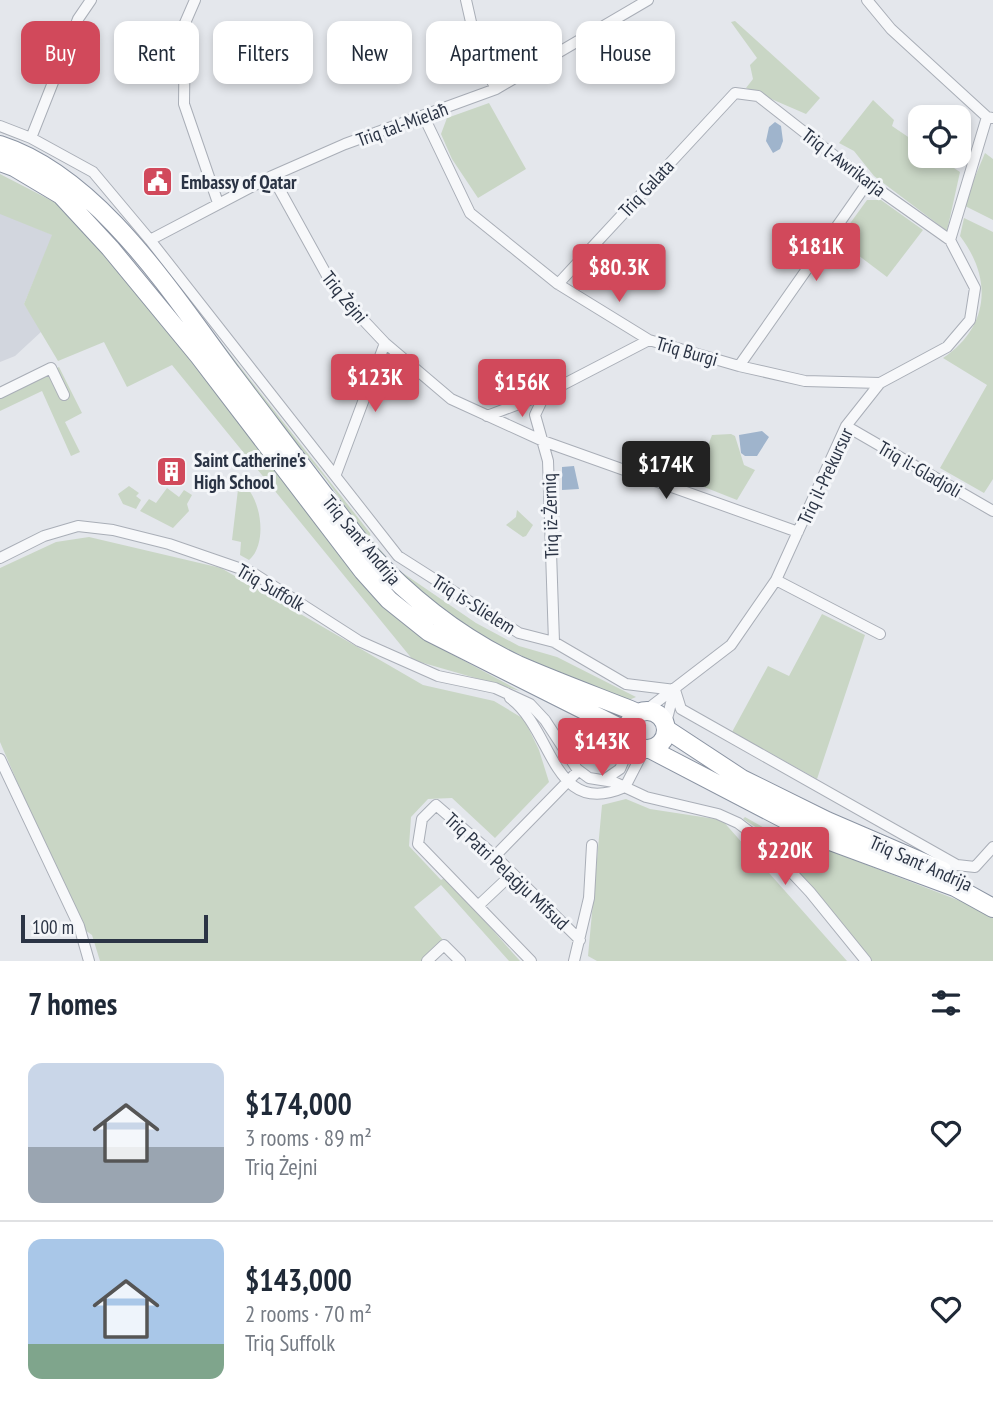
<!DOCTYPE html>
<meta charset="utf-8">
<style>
:root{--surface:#fff;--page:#f6f6f7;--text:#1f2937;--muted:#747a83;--line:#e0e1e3;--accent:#d1495b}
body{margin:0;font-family:"PT Sans Narrow",sans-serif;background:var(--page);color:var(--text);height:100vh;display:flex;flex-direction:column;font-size:26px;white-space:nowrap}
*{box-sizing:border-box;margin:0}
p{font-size:23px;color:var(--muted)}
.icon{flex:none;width:38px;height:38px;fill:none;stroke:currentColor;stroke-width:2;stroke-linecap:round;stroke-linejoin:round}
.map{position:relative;height:961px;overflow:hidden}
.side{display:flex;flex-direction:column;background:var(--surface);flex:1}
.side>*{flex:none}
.guide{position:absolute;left:21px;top:21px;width:952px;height:63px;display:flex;gap:14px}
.fabs{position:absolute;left:908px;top:105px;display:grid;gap:14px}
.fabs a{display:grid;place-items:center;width:63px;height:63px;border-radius:14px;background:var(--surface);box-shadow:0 4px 10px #0003;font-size:35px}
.scale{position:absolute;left:21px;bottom:18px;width:187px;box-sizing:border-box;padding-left:7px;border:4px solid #2b3445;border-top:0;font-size:19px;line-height:24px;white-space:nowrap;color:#2b3445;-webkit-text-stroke:5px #f4f6f9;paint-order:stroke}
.price{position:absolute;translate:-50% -60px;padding:0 16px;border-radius:7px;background:var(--accent);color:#fff;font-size:23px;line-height:46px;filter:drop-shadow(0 2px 4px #0008)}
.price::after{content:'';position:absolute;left:50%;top:42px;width:21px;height:16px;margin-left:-10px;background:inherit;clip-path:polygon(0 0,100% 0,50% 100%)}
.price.on{background:#222;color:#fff}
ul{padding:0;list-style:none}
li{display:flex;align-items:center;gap:21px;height:175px;padding:0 28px}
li+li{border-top:2px solid var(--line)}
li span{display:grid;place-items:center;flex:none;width:196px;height:140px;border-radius:14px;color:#555}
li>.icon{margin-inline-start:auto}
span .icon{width:84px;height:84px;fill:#fffc;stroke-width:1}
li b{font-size:30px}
h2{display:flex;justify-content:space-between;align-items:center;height:84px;padding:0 28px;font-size:30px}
.tag{padding:0 24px;border-radius:14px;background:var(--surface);box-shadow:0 4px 10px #0003;font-size:24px;line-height:63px}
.tag.on{background:var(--accent);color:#fff}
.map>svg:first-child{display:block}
.built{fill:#d2d6de}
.green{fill:#c9d6c5}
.water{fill:#9fb4cc}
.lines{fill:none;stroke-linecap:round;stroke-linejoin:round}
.street-casing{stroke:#a9aeb7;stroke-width:12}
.highway-casing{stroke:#8b94a3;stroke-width:20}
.street{stroke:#f7f8fa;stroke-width:10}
.highway{stroke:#fff;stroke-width:18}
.labels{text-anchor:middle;stroke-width:6;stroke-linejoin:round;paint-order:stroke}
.street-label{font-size:19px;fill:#2b3445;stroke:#f4f6f9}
.poi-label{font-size:19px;font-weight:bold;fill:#2b3445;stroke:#f4f6f9;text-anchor:start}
</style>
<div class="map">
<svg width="993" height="961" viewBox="0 0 993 961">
<rect width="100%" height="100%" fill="#e4e7ec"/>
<path class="built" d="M0,213L53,235L24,304L42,331L15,356L0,362Z"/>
<path class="green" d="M735,21L820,98L806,114L746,88L753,79L750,65L757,58L731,22Z
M873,100L894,120L892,126L920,145V156H936L960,172L947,231L874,176L854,151L839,143Z
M489,103L526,169L478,198L452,159L441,134L447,118Z
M985,153L993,159V220L963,205Z
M0,174L58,204L97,243L386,606L427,641L520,691L413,660L172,365L127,387L104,342L58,361L24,304L52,235L0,214Z
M867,200H881L923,230L887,277L838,240Z
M964,218L993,232V479L984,493L940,468L987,385L943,358C989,327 993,279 960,236Z
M142,258L158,262L370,533L371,539L397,569L476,623L519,646L557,657L636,697L629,700L578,683L470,631L384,561L326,479Z
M59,367L82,413L65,422L80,452L71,456L42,391L0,411V396Z
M731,434L735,436L744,465L755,470L737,500L694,483L712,435Z
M239,481C261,493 269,543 249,560L240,555L241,542L232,540Z
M129,486L139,493L136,496L141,500L136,509L123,504L118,494Z
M167,488L179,497L184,490L192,495L187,504L189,511L173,528L140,511L149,499L156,503Z
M517,510L533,525L526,536L523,537L506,525L516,517Z
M89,537L221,568L423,685L494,701L524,719L539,750L549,782L495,838L452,798L428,799L411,817L409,846L441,880L446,877L520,961H509L441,885L414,907L444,941L421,961H100L92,935L79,926L0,742V568L56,542Z
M822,614L865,635L817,779L732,732L768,666L789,676Z
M626,799L650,809L722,820L847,961H597L588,956L602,805Z
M745,817L820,859L826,849L968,904L993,918V961H871L768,835L743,819Z"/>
<path class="water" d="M775,122L781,126L783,141L780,149L773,153L766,141L769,127Z
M762,431L769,437L757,456H745L741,453L739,435Z
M574,466L579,489L562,490V467Z"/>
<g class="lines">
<defs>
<path id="street" d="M195,0L185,23L184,104L218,203
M466,0L478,53L496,89
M867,0L891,29L987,117L992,118
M424,117L470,213L558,284L649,340L739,366L805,381L880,383
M0,126L31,138L93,172L150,240L398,556L519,633L554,642L626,684L675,690
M31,138L78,19L91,0
M272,176L335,290L385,343L451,399L543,441L798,532
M150,240L272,176L345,144L496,89L648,0
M558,284L735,93L758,96L868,182L950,240
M739,366L868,182
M0,393L51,368L64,395
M487,416L545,394
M846,426L993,511
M336,474L385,343
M0,558L44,536L78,526L113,530L169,544L253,573L359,641L438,676L495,688L530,704L545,720L577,769L589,778L614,782L646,797L718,814L738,823L763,842L810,892L866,961
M776,580L880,634
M554,642L548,461L535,415L545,394L649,340
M675,690L681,709L957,865L975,867L993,847
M510,698C554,730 552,819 625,787
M645,711L731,645L776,580L846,426L880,383L947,347L970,320L975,288L950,240L987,117
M666,723L674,691
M0,759L79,926L89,961
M604,780L620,769L632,741
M625,787L645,748
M495,856L578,771
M479,905L512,874
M427,961L444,945L460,961
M531,961L418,844L422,819L436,805L495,856L580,940
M574,961L589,898L592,845"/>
<path id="highway" d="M0,145C99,177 172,294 232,374C277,433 322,493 368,552C410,598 461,638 518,665C557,682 598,697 638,713
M0,162L14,167L61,195L110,248L199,356L363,571L389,600L429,632L628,732
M628 730a19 19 0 1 1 38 0a19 19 0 1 1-38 0Z
M666,729L742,779L827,821L943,871
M650,749L817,836L955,887L993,908"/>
</defs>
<use href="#street" class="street-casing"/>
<use href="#highway" class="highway-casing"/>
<use href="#street" class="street"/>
<use href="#highway" class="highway"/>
</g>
<defs>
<symbol id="civic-square" viewBox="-11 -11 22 22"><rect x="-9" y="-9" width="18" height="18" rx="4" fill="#d1495b" stroke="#f4f6f9"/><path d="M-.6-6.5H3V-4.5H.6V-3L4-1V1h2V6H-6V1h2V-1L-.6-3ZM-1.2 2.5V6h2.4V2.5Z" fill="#fff"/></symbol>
<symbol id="building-square" viewBox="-11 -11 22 22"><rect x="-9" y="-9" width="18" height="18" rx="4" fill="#d1495b" stroke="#f4f6f9"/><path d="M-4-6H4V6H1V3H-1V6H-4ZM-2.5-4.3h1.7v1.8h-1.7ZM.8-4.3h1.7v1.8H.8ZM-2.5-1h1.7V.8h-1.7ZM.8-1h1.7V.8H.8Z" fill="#fff"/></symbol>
</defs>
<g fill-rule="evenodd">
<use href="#civic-square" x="140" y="164" width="35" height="35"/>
<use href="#building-square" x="154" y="454" width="35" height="35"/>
</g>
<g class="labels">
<g class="street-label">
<text transform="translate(402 124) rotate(-20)" y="7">Triq tal-Mielaħ</text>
<text transform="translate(844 162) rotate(37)" y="7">Triq l-Awrikarja</text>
<text transform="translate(646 188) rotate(-47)" y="7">Triq Galata</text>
<text transform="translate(345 297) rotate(51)" y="7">Triq Żejni</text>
<text transform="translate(687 351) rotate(16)" y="7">Triq Burgi</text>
<text transform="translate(920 469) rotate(30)" y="7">Triq il-Gladjoli</text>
<text transform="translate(825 476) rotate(-65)" y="7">Triq il-Prekursur</text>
<text transform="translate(550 516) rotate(-92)" y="7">Triq iż-Żerniq</text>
<text transform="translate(362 540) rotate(50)" y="7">Triq Sant' Andrija</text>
<text transform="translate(271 587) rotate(30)" y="7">Triq Suffolk</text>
<text transform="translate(474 604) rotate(32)" y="7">Triq is-Slielem</text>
<text transform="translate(921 863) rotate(24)" y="7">Triq Sant' Andrija</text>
<text transform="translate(507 871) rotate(43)" y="7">Triq Patri Pelaġju Mifsud</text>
</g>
<g class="poi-label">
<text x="181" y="189">Embassy of Qatar</text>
<text x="194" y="467">Saint Catherine's<tspan x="194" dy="22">High School</tspan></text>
</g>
</g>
</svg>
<div class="fabs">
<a><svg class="icon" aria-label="locate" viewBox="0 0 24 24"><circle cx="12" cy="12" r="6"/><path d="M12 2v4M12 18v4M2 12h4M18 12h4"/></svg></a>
</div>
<div class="scale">100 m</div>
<b class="price" style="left:816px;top:283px">$181K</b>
<b class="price" style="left:619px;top:304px">$80.3K</b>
<b class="price" style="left:375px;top:414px">$123K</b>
<b class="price" style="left:522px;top:419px">$156K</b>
<b class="price on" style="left:666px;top:501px">$174K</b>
<b class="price" style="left:602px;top:778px">$143K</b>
<b class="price" style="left:785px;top:887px">$220K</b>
<div class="guide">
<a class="tag on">Buy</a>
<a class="tag">Rent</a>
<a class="tag">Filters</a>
<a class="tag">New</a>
<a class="tag">Apartment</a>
<a class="tag">House</a>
</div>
</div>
<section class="side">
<h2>7 homes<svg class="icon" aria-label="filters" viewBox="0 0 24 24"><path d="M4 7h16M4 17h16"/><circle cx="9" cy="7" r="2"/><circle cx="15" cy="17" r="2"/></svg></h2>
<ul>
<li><span style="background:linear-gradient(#c9d6e8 60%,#9aa5b1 0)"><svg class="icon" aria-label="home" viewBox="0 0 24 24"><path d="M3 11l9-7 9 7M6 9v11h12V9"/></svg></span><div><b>$174,000</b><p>3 rooms · 89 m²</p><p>Triq Żejni</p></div><svg class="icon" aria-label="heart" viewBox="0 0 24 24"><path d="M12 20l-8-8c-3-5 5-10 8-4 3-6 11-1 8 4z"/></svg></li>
<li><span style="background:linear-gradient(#a9c7e8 75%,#7fa58c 0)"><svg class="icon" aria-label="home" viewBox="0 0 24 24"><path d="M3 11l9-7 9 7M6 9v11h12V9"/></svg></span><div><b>$143,000</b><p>2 rooms · 70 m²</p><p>Triq Suffolk</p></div><svg class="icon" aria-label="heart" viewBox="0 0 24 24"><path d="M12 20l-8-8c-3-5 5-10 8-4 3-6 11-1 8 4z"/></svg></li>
</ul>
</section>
